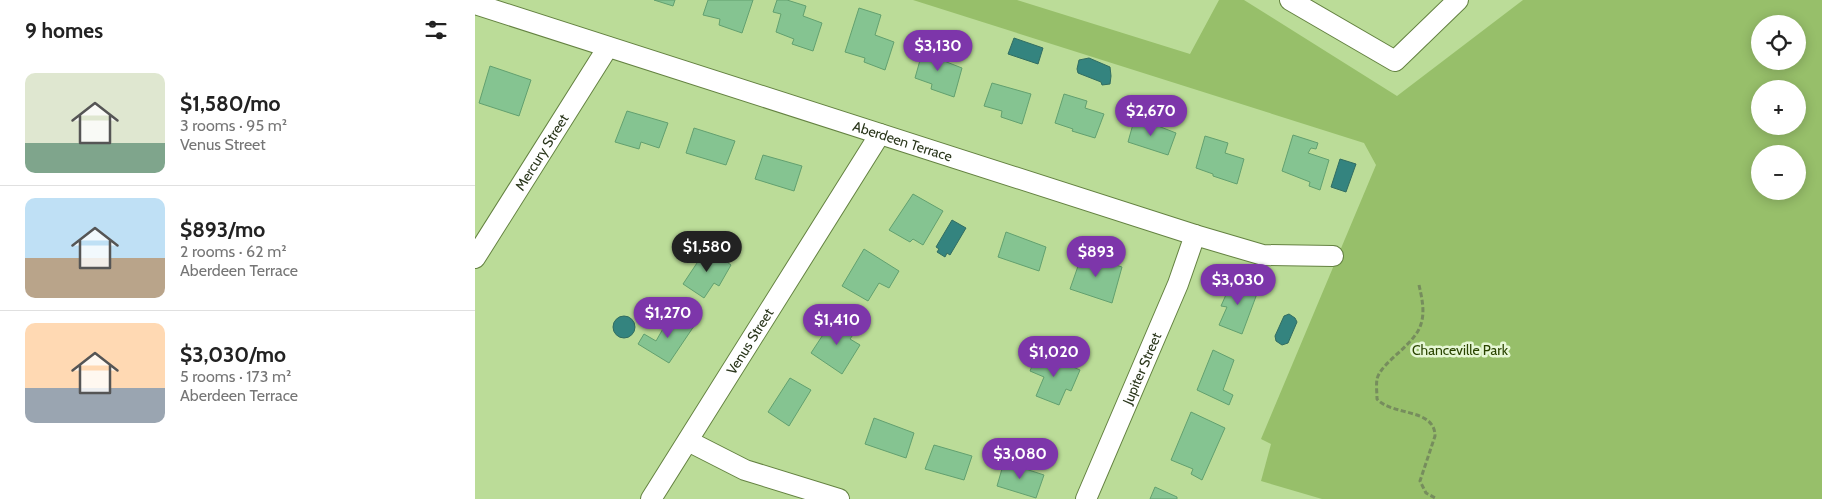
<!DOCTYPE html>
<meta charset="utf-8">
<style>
:root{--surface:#fff;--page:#f2f2f2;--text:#222;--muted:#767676;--line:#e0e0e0;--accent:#7d36aa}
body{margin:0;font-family:Cabin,sans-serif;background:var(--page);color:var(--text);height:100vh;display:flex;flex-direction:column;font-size:19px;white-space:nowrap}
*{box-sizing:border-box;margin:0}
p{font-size:16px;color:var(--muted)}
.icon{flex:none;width:28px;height:28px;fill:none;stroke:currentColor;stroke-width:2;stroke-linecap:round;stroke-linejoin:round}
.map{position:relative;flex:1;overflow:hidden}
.side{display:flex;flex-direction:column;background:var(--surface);width:475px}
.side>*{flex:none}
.fabs{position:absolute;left:1276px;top:15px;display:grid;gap:10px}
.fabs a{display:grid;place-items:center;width:55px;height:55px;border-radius:50%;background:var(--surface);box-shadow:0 2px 12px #0003;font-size:25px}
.price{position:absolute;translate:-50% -42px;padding:0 11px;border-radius:18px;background:var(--accent);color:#fff;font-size:16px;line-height:32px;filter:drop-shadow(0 1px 2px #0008)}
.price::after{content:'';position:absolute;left:50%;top:30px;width:15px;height:11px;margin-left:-8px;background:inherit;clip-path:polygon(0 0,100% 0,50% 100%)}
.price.active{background:#222;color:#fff}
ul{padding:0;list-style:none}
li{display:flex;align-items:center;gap:15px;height:125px;padding:0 25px}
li+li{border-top:1px solid var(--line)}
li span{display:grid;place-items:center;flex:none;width:140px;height:100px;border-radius:10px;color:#555}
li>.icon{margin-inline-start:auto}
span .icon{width:60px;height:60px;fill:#fffc;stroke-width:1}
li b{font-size:21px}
h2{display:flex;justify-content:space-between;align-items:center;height:60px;padding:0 25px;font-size:21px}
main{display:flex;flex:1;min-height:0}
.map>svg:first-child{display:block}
.green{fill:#97bf6a;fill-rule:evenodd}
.water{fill:#34847f;stroke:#316d61}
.building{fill:#85c491;stroke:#62a06f}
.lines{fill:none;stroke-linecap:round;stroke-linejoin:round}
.minor-casing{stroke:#648241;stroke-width:22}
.path{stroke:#768d5d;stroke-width:3;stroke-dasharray:5 2.5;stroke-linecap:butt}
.minor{stroke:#fff;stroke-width:20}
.labels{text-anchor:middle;stroke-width:5;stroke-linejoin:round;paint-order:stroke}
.street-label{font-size:14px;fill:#2b371c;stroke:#e6f7d5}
.park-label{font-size:14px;fill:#2a4400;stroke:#e6f7d5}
</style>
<main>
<section class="side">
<h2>9 homes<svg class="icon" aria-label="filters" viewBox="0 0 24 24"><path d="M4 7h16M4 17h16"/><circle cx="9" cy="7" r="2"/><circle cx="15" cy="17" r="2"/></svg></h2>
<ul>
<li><span style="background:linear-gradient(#dfe7d0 70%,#7fa58c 0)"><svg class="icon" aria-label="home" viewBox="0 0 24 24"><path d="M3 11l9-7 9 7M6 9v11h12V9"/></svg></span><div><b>$1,580/mo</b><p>3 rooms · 95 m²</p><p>Venus Street</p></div></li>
<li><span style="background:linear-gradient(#bfe0f5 60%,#b9a48a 0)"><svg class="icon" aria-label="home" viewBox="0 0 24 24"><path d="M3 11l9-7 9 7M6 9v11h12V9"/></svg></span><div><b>$893/mo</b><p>2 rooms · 62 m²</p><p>Aberdeen Terrace</p></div></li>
<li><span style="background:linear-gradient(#ffd9b3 65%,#9aa5b1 0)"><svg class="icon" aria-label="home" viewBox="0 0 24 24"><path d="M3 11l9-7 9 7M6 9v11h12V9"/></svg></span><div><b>$3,030/mo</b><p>5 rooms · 173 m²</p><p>Aberdeen Terrace</p></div></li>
</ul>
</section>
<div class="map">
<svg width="1347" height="499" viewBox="0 0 1347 499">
<rect width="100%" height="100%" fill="#bbdc98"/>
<path class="green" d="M438,0H542L715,54L744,0H769L922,96L1048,0H1347V499H847L786,481L796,444L786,439L901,165L889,143ZM1285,24H1322V61H1285ZM1285,89H1322V126H1285ZM1285,154H1322V191H1285Z"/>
<path class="water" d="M539,38L568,48L563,64L533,54Z
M614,58L635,67L636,76L635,84L627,85L626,82L603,73L602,69L604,60Z
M865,159L881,164L871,192L856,187Z
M477,220L491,228L475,255L472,253L470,257L462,252L464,249L461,247Z
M814,314L820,318L822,322L813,343L807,345L801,341L800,336L809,316Z
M138 327a11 11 0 1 1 22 0a11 11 0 1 1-22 0Z"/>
<path class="building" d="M179,0H200L198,6Z
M233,0H278L267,33L244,25L245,19L228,15Z
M302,0H312L331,6L328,16L347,23L338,51L317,44L319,39L301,32L306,14L298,12Z
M384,8L406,15L400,35L419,42L410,70L389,62L390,58L370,52Z
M449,46L471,54L469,61L487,68L479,97L456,89L457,84L440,78Z
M15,66L56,80L44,116L4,103Z
M517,83L556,94L547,124L526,117L527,111L509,106Z
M589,94L612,101L610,108L629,114L620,138L597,131L598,129L580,123Z
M152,111L193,123L184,148L166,142L164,149L140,142Z
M660,117L701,133L693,155L653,142Z
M219,128L260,141L251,165L211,153Z
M818,135L843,143L841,149L836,148L833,153L854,160L845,190L834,186L835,182L807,171Z
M730,136L753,143L750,153L769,159L762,184L738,176V174L721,168Z
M288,155L327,166L319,191L280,179Z
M438,194L468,211L448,245L438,239L435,242L414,230Z
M531,232L571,247L564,271L523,257Z
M232,248L253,261L252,262L256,265L244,286L239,283L229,298L208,284Z
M389,249L424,271L414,288L404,283L393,301L367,286Z
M608,252L629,259L628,261L647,267L637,303L595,289Z
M758,279L783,291L767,334L744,325L752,307L746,306Z
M197,313L219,326L194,363L163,344L169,334L181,341Z
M359,318L380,332L375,339L385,345L367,374L336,353Z
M738,350L759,360L748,390L758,395L754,405L722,390Z
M563,352L605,370L596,391L591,389L584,405L561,396L569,377L555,371Z
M315,378L336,390L314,426L293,412Z
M716,412L750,428L727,480L716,474L718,469L696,460Z
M399,418L439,433L431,458L390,444Z
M459,445L497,456L489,480L450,469Z
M529,462L569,475L561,498L522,486Z
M680,487L702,497V499H675Z"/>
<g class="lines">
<defs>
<g id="minor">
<path d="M815,0L920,61L983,0"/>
<path id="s1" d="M0,4L720,235L788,255L858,256"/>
<path id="s2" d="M0,258L133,47"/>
<path d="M213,441L270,470L364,499"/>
<path id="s3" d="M176,499L405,134"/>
<path id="s4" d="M611,499L703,284L720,235"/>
</g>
</defs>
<use href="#minor" class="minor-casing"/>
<path class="path" d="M944,285C947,298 950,312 946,324C940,345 906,362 902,379C901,385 902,393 902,399C917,416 960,408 960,436L945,481L951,493L962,499"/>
<use href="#minor" class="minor"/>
</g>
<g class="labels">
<g class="street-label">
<text dy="5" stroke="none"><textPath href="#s1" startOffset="449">Aberdeen Terrace</textPath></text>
<text dy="5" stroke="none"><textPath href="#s2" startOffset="125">Mercury Street</textPath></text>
<text dy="5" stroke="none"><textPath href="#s3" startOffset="186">Venus Street</textPath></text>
<text dy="5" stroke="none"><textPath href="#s4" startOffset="142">Jupiter Street</textPath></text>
</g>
<g class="park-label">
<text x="985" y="355">Chanceville Park</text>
</g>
</g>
</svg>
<div class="fabs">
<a><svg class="icon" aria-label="locate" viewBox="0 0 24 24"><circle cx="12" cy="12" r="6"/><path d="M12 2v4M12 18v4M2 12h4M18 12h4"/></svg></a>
<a>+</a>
<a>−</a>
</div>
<b class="price" style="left:463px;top:72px">$3,130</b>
<b class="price" style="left:676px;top:137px">$2,670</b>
<b class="price active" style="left:232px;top:273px">$1,580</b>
<b class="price" style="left:621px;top:278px">$893</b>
<b class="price" style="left:763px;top:306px">$3,030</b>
<b class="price" style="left:193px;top:339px">$1,270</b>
<b class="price" style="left:362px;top:346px">$1,410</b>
<b class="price" style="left:579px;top:378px">$1,020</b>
<b class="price" style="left:545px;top:480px">$3,080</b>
</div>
</main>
